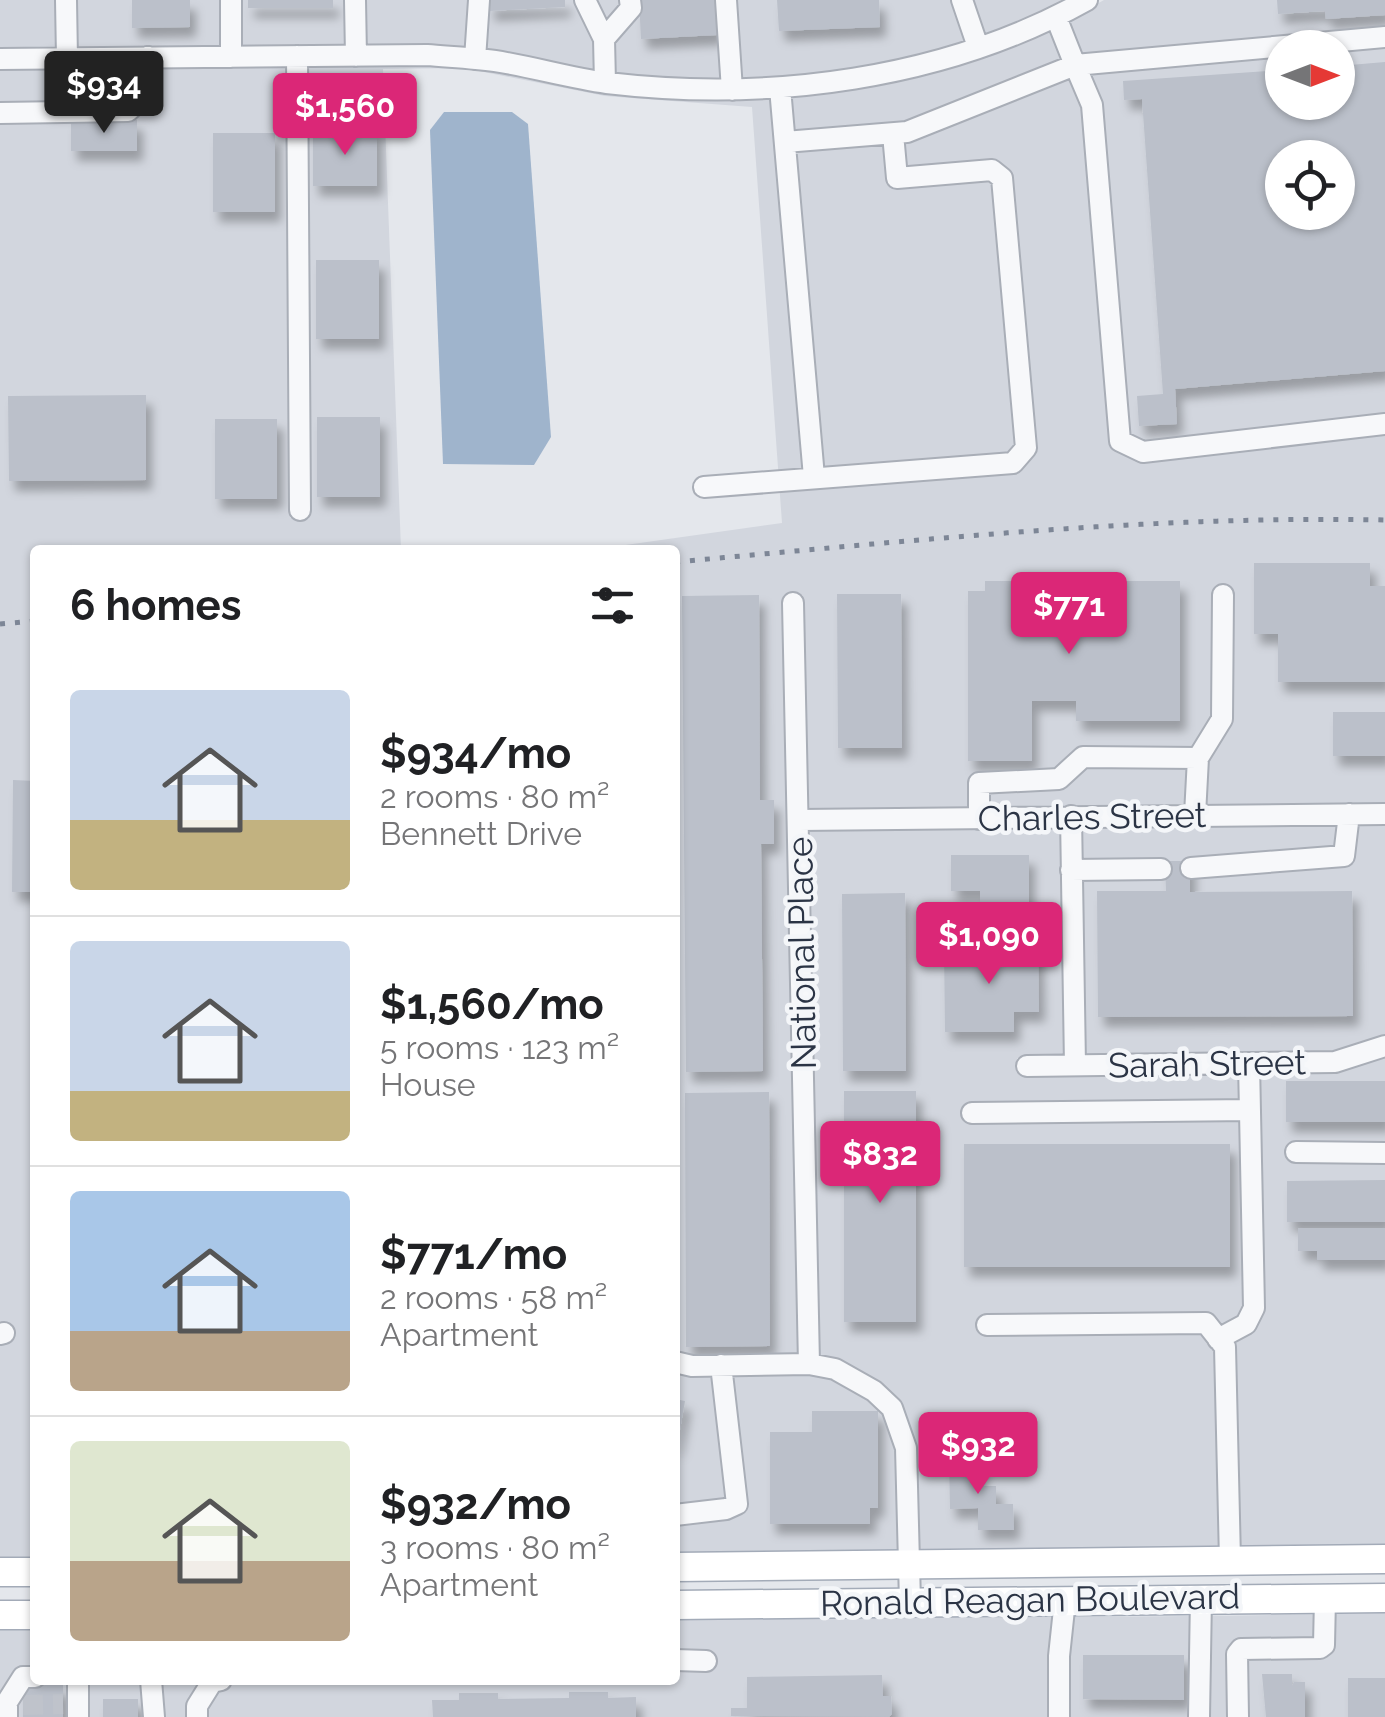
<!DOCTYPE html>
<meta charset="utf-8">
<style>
:root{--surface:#fff;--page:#f6f6f6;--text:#202124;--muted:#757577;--line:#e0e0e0;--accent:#db2777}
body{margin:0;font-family:Raleway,sans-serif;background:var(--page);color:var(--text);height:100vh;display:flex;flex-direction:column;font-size:38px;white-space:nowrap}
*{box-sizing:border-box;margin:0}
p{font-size:32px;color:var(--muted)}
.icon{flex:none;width:55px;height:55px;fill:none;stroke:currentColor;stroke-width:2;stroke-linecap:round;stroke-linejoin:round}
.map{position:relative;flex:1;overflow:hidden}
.details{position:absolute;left:30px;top:545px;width:650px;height:1140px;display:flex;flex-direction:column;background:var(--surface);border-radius:10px;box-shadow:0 2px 8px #0004}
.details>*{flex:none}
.needle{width:65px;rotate:90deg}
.buttons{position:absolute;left:1265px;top:30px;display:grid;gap:20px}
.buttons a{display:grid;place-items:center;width:90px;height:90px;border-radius:50%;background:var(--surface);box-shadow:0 2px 8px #0004;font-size:50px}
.price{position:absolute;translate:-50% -85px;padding:0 22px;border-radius:10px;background:var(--accent);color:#fff;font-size:32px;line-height:65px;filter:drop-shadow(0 2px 5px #0008)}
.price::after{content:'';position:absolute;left:50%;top:60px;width:30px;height:22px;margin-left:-15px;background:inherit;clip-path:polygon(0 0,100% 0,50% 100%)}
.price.current{background:#222;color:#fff}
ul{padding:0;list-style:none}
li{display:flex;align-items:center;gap:30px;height:250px;padding:0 40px}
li+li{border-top:2px solid var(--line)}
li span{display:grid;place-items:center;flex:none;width:280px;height:200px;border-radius:10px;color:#555}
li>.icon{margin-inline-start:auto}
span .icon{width:120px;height:120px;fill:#fffc;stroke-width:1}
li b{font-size:42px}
h2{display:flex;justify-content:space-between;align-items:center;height:120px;padding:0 40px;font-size:42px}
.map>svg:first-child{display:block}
.built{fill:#d2d6de;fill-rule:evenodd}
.water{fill:#9fb4cc}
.building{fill:#bbc0ca;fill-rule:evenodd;filter:url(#shadow)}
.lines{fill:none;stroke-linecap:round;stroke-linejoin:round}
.minor-tunnel{stroke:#bfc3cb;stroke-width:20;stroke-dasharray:20 10;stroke-linecap:butt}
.minor-casing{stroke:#a9aeb7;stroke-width:24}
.major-casing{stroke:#a3abb8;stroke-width:31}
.minor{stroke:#f7f8fa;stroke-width:20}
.major{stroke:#fff;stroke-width:28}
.rail{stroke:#7d8696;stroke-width:5;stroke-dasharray:5 10;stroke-linecap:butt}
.labels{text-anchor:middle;stroke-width:9;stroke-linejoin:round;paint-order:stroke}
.street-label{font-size:35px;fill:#2b3445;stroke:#f4f6f9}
</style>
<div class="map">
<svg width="1385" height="1717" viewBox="0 0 1385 1717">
<defs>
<filter id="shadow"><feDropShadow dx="6" dy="10" stdDeviation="5" flood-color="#0004"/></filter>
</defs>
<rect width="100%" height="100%" fill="#e4e7ec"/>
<path class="built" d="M0,0H1069L1041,15L983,36L902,59L839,72L767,81L707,83L606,74L496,53L0,50Z
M1104,0H1385V806L809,811L803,595H784L799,1355L693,1357L675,1353V550H590L782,523L752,107L605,96L464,68L383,69L401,550H35V1559L0,1560V68L287,65L290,518L309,519L306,65L427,64L493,70L604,91L705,100L768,98L842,89L989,52L1049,31ZM1282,48H1338V102H1282ZM1282,158H1338V212H1282Z
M1385,823V1036L1333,1053L1017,1058L1018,1074L1335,1071L1385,1054V1548L918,1555L916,1447L901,1406L819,1357L810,828Z
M675,1371L808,1372L831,1377L868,1397L883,1413L897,1449L899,1555L675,1558Z
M1075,1600L1076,1617L1191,1616L1189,1717H0V1615H35V1680H675V1605Z
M1385,1613V1717H1209L1211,1616Z"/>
<path class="water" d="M444,112H512L528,124L551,437L534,465L443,464L430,130Z"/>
<path class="building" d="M132,0H190V27L132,28Z
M248,0H333V8H248Z
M488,0H565V7L489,11Z
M639,0H716L717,35L641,39Z
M777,0H879L880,27L779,31Z
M1277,0H1385V15L1326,19L1325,11L1278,14Z
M1385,62V371L1175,389L1177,424L1139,426L1137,396L1163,394L1142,99L1124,100L1123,81L1282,70V102H1338V66ZM1282,158H1338V212H1282Z
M71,120H137V151H71Z
M313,129H377V186H313Z
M213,133H275V212H213Z
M316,260H379V339H316Z
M146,395V480L9,481L8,396Z
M317,417H380V497H317Z
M215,419H277V499H215Z
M1254,563H1370V586H1385V682H1278V634H1254Z
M985,581H1180V721H1076V701H1032V761H968V591H985Z
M837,594H901L902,748H838Z
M759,595L760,800H774V844H761L763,1071L686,1072L682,596Z
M1333,712H1385V756H1333Z
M13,780L35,781V892H12Z
M951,855H1029V904H980V891H951Z
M1165,861H1190V892L1352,891L1353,1016L1098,1017L1097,891H1166Z
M905,893L906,1071H843L842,894Z
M1038,945L1039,1012H1014V1032H945L944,946Z
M1286,1081H1385V1122H1286Z
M844,1091H916V1322H844Z
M769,1092L770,1346L686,1347L685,1093Z
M964,1144H1230V1267H964Z
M1385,1180V1222H1287V1181Z
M1298,1228H1385V1260H1317V1251H1298Z
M675,1399L685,1401L677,1447H675Z
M812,1411H878V1508H870V1524H770V1432H812Z
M949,1458H974V1486H996V1504H1013L1014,1530H978V1508L950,1509Z
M1083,1655H1184V1700L1083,1699Z
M1262,1674H1292V1686L1294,1682H1305V1717H1266Z
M882,1675L883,1696H891L892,1714L889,1717L731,1716V1708H747V1677Z
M1348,1678H1385V1717H1348Z
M23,1685H63V1717H23Z
M569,1692H608V1698L636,1697V1717H433L432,1700H459V1693H498V1699L569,1698Z
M103,1699H138V1717H103Z"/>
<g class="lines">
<path class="minor-tunnel" d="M23,1705L63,1704"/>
<defs>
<path id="minor" d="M66,0L67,58
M231,0V57
M355,0L356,56
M585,0L604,39L631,8L630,0
M726,0L732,90
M962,0L978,47
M1385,37L1075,65L1092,105L1120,441L1143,452L1385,424
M604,39L605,83
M297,56L300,510
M0,59L427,55C450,57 473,58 495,61C533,67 570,78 607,83C769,102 944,80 1087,0
M475,59L479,0
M780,88L814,477
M0,113L128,111L141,99L148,57
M785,142L907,132L1075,65L1056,17
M704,487L1013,463L1026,448L1002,178L992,170L897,178L893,134
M793,603L809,1364
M1195,815L1198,758L1222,719L1223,595
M1071,816L1075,1065
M979,819V783L1059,779L1083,757L1198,758
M800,820L1385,814
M1191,868L1344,856L1349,814
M1071,870L1161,869
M1027,1066L1335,1062L1385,1046
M972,1113L1250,1110
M1296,1152L1385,1153
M987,1325L1206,1323L1225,1347L1230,1560
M0,1334L4,1333
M1218,1339L1246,1324L1254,1308L1249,1063
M675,1362L692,1366L809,1364L835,1369L874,1391L892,1408L906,1448L910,1602
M675,1515L726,1509L737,1504L721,1365
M675,1660L706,1661
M78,1680V1717
M151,1680L154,1717
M7,1717V1702L23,1677H35
M197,1717V1706L212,1682L221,1680
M1059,1717V1656L1065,1600
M1199,1717L1201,1597
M1238,1717L1237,1654L1241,1649L1320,1648L1324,1645L1325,1598"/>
<path id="major" d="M675,1567L1385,1559
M0,1572H35
M675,1605L1385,1598
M0,1615H35"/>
</defs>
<use href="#minor" class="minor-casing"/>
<use href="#major" class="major-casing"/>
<use href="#minor" class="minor"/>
<use href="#major" class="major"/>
<path class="rail" d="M675,562C911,541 1147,515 1385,520
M0,624L35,621"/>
</g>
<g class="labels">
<g class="street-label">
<text transform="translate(1092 817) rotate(-1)" y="12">Charles Street</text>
<text transform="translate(802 953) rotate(-91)" y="12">National Place</text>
<text transform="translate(1207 1064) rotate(-1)" y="12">Sarah Street</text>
<text transform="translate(1030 1600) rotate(-1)" y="12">Ronald Reagan Boulevard</text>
</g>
</g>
</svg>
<div class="buttons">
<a><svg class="needle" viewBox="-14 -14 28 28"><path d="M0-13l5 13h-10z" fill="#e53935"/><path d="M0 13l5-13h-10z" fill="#757577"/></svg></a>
<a><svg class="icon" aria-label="locate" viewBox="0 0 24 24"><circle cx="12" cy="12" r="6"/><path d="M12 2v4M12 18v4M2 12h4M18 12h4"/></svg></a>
</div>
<b class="price current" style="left:104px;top:136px">$934</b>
<b class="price" style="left:345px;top:158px">$1,560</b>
<b class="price" style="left:1069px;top:657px">$771</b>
<b class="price" style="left:989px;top:987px">$1,090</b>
<b class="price" style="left:880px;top:1206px">$832</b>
<b class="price" style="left:978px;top:1497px">$932</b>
<section class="details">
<h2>6 homes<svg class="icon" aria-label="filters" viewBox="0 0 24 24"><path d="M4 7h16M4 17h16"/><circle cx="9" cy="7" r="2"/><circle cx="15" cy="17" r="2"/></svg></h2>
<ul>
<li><span style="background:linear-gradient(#c9d6e8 65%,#c2b280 0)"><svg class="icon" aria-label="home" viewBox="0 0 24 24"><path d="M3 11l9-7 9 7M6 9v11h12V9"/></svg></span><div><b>$934/mo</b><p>2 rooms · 80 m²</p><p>Bennett Drive</p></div></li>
<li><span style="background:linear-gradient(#c9d6e8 75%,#c2b280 0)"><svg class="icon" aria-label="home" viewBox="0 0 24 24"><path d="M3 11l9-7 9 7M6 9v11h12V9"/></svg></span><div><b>$1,560/mo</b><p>5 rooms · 123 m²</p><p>House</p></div></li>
<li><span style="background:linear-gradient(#a9c7e8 70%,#b9a48a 0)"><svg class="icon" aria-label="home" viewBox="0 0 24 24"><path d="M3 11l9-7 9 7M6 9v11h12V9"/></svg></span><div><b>$771/mo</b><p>2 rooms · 58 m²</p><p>Apartment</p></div></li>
<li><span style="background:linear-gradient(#dfe7d0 60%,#b9a48a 0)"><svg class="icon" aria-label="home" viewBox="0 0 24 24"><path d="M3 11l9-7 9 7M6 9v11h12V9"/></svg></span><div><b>$932/mo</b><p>3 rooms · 80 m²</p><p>Apartment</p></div></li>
</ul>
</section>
</div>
